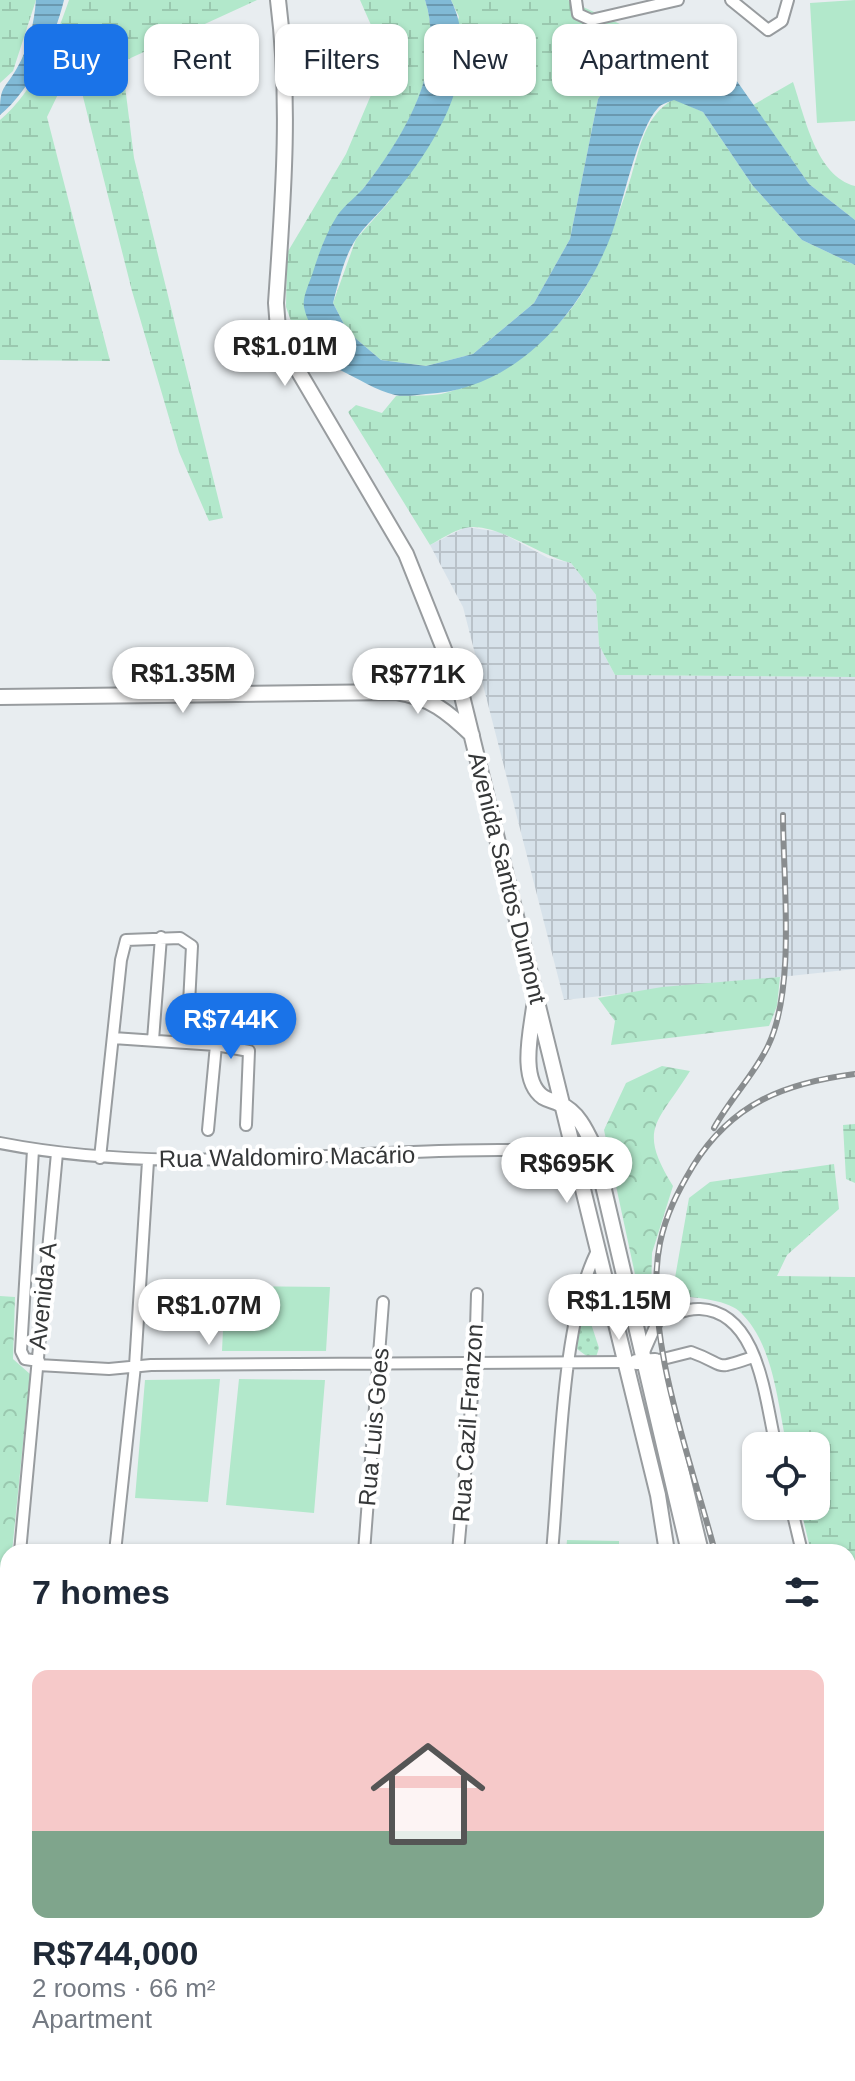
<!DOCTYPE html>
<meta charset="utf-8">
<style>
:root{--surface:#fff;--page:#f6f6f7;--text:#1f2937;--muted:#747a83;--accent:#1a73e8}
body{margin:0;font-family:Arial,sans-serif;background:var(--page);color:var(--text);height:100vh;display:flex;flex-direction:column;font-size:30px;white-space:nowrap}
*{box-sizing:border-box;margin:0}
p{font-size:26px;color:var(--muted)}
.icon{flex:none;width:44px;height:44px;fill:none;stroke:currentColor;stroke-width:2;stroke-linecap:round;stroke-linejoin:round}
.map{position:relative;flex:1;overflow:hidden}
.panel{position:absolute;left:0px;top:1544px;width:856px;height:538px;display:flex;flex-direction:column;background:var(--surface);border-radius:24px 24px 0 0;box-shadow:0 2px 6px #0004}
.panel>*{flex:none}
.hud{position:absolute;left:24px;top:24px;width:808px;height:72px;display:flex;gap:16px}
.fabs{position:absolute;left:742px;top:1432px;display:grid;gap:16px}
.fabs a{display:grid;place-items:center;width:88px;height:88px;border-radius:16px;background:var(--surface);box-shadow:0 2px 6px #0004;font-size:40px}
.price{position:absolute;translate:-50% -68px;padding:0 18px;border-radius:28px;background:#fff;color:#222;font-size:26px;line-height:52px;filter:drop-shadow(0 2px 4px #0008)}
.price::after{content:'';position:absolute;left:50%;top:48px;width:24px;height:18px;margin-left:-12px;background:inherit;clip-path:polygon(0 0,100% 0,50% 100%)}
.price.selected{background:var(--accent);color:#fff}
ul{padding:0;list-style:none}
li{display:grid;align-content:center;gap:16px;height:424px;padding:0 32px}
li span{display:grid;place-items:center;height:248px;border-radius:16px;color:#555}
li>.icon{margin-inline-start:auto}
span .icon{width:144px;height:144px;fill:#fffc;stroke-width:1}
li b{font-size:34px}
h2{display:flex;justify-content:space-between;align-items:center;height:96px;padding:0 32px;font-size:34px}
.tag{padding:0 28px;border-radius:16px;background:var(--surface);box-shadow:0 2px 6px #0004;font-size:28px;line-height:72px}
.tag.selected{background:var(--accent);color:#fff}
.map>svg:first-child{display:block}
.industrial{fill:url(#industrial-grid)}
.forest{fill:url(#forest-crowns)}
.wetland{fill:url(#wetland-marsh)}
.park{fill:url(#park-dots)}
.pitch{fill:#b2e8cb}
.water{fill:url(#water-rules)}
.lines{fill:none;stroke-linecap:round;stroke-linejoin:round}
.stream{stroke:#81bad6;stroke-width:3}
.river{stroke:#81bad6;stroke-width:16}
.minor-casing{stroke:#989c9f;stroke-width:14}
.secondary-casing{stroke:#989c9f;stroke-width:18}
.minor{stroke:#fff;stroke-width:10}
.secondary{stroke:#fff;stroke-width:14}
.rail-casing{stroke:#898d8f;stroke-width:6}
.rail{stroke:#fff;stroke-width:3;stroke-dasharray:9;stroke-linecap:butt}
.labels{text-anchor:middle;stroke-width:8;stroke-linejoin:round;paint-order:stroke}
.street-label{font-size:24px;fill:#353738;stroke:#fff}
</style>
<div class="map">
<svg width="855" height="2081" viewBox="0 0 855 2081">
<defs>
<pattern id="industrial-grid" width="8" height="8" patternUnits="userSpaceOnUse" patternTransform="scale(2)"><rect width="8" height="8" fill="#d7e2ea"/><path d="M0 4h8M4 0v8" fill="none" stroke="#b9c2c9"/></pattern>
<pattern id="forest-crowns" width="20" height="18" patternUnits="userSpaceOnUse" patternTransform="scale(2)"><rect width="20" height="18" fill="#b2e8cb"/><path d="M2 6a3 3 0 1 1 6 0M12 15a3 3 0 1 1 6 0" fill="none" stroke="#9ac8af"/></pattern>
<pattern id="wetland-marsh" width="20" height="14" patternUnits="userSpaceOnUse" patternTransform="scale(2)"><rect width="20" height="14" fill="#b2e8cb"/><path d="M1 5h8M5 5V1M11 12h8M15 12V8" fill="none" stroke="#9ac8af"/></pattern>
<pattern id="park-dots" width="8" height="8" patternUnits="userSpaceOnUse" patternTransform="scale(2)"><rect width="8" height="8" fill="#b2e8cb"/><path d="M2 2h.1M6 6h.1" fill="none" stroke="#9ac8af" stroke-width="1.8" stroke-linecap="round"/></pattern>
<pattern id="water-rules" width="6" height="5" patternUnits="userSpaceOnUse" patternTransform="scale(2)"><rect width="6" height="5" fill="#81bad6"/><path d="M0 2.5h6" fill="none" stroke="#6a98af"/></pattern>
</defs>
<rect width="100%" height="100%" fill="#e8edf0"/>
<path class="industrial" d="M466,527L500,532L548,558L571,563L596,595L599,645L615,675L855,677V969L564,1000L463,607L430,545Z"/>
<path class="forest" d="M780,977L777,1006L769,1026L611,1045L615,1021L598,998L662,987Z
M662,1066L690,1071C657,1124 637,1128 673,1186L652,1253L651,1297L642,1307L604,1130L626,1083Z
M0,1296L15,1297L13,1359L30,1374L12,1552H8V1598L0,1679Z
M35,2074H163L151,2081H37Z
M332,2074H406L428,2081H329Z
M572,2074H775L777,2081H617Z"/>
<path class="wetland" d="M0,0H36L13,71L0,83Z
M69,0H257L122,62L134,158L223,518L209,521L179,452L132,291L77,73L62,86L47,117L110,361L0,360V120C34,92 55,41 69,0Z
M360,0H425C446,65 406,134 366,185C350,205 333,220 323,244C314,265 317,312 315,336L336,360L340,370L299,344L286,307L287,253L346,154L371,95L378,41Z
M451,0H568L620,24L637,38L671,42L632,52L598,99L570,239L534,303L473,354L426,366L381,360L348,332L333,303L356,239L389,202L459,17Z
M793,82C805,117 816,176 855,186V220L809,184L753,105Z
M674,99L703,112L753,186L802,240L855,265V677L615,675L599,645L596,595L571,563C539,556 495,521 465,528C453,531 441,539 430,545L348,412L356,405L382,413L396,396C411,395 430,397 445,393C460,390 476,379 490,373C578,332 602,264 631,177C640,147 645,115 674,99Z
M855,1124V1183L846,1179L843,1125Z
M834,1164L839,1209L787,1255L777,1276L855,1277V1743L848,1713V1552H811L800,1506H816V1446H787C777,1402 774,1343 739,1311C725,1299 690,1297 672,1295L689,1198L710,1182Z
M848,1816H855V1930L848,1908Z"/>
<path class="park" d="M584,1302L599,1348L596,1357H588L577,1349L581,1306Z"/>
<path class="pitch" d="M855,0V121L817,123L810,3Z
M225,1286L330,1287L326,1351H222Z
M220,1379L208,1502L135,1498L145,1380Z
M239,1379L325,1380L314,1513L226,1505Z
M567,1540L619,1541V1552H566Z"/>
<path class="water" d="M36,0H64C55,38 31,90 0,115C0,85 3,92 17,68C29,48 34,23 36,0Z
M425,0H451C485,71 433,148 389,201C379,214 365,225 356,239C344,257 339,281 333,303L348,332L381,360L426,366L473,354L534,303L570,239L598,99L632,52L686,37L720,57L809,184L855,220V265L802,240L753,186L703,112L674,100C669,102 661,104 658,108C638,128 623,204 612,233C582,313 516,390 426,394C416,395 404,397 395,395C377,391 357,378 340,370C331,347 309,333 304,307C302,297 310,282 313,272C319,253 326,233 337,216C345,204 358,196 366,185C406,133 446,65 425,0Z"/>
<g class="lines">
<path class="stream" d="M309,2081L311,2074"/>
<path class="river" d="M523,2074L555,2081
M181,2081L194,2074"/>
<defs>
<path id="minor" d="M576,0L578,14L591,20L678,0
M731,0L768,30L782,21L788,0
M113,1038L216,1045L208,1130
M153,1040L161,937
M216,1045L249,1051L246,1125
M0,1143C195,1181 381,1141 574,1152
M33,1150L21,1351L25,1359L39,1361
M100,1158L121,960L126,940L180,938L192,946L187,1042
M615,1316C629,1315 644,1320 658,1318C673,1316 685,1308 700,1309C760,1312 765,1402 776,1446
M644,1352L659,1318
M655,1361L691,1352C730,1366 710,1371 753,1357
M38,1365L109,1369L151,1365L626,1362
M791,1506L802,1552
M20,1552L57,1153
M115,1552L135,1366L148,1161
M364,1552L383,1302
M458,1552L475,1363L477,1294
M552,1552C560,1469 561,1319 598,1249
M8,1666V1717
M848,1757L855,1778
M0,1859L8,1843
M0,1965L8,1964"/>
<path id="secondary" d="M278,0C291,102 283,201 276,303L278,329L286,350L406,554L461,692L658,1495L667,1552
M0,697L396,692C430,697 448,712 472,735
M534,1007C531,1031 519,1080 543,1097C548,1100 554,1101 560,1104C578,1112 586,1130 594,1147L689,1552
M636,1362L655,1361L701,1552
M0,1771V1806
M800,2074L802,2081
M818,2074L820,2081
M830,2074L831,2081"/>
</defs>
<use href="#minor" class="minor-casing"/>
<use href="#secondary" class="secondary-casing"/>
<use href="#minor" class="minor"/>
<use href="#secondary" class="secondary"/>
<defs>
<path id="rail" d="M714,1128C730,1099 754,1075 768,1046C796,988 783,880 783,815
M715,1552C692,1463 642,1334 660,1243C666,1214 678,1191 693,1166C732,1103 785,1083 855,1074
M848,1988L855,2019
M841,2074L843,2081"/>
</defs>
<use href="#rail" class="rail-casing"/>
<use href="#rail" class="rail"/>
</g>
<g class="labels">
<g class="street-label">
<text transform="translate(507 878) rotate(76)" y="8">Avenida Santos Dumont</text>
<text transform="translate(287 1157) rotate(-1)" y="8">Rua Waldomiro Macário</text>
<text transform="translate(43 1296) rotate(-84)" y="8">Avenida A</text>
<text transform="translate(468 1423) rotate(-86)" y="8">Rua Cazil Franzon</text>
<text transform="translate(374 1427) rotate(-85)" y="8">Rua Luis Goes</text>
</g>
</g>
</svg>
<div class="fabs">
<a><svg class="icon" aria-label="locate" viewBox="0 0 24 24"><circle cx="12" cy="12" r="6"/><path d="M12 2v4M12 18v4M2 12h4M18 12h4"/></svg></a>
</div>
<b class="price" style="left:285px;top:388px">R$1.01M</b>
<b class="price" style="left:183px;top:715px">R$1.35M</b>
<b class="price" style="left:418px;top:716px">R$771K</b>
<b class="price selected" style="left:231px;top:1061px">R$744K</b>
<b class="price" style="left:567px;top:1205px">R$695K</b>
<b class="price" style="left:619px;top:1342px">R$1.15M</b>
<b class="price" style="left:209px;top:1347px">R$1.07M</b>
<div class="hud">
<a class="tag selected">Buy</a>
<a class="tag">Rent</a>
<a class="tag">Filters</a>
<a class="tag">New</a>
<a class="tag">Apartment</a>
</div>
<section class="panel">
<h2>7 homes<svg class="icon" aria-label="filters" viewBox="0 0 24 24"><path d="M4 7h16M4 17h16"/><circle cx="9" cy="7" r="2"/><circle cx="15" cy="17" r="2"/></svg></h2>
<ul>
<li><span style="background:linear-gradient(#f6c9c9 65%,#7fa58c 0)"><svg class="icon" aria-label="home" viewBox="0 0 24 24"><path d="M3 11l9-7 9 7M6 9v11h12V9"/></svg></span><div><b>R$744,000</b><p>2 rooms · 66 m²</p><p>Apartment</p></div></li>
</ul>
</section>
</div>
